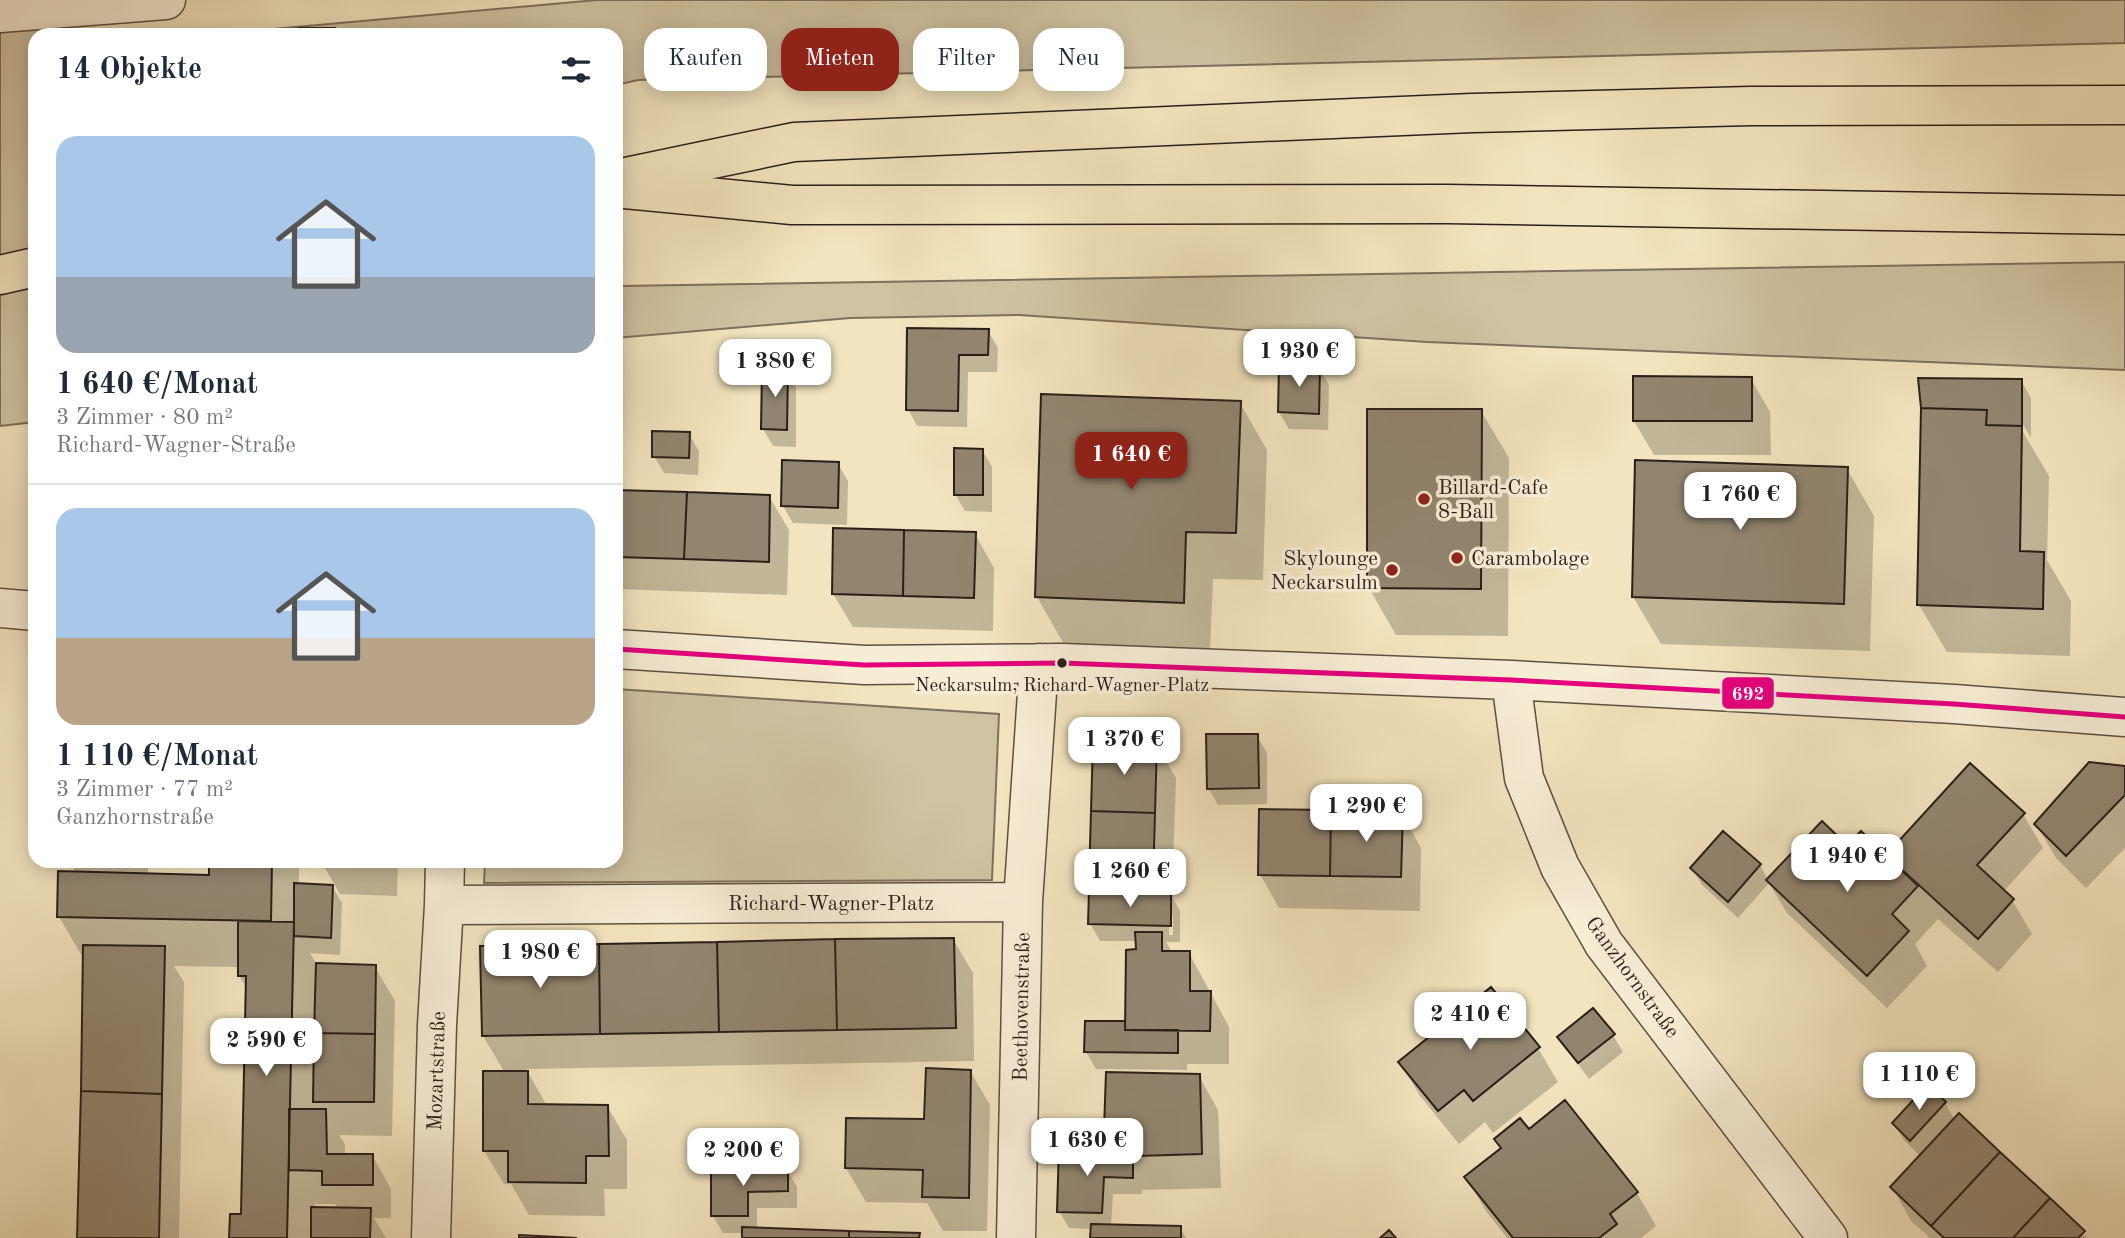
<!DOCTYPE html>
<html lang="de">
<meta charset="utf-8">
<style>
:root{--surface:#fff;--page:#f6f6f7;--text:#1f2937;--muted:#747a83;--line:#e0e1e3;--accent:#8f2418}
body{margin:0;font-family:"Old Standard TT",serif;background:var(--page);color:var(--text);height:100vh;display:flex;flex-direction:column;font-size:26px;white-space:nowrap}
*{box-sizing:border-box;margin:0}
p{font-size:23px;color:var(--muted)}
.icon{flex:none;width:38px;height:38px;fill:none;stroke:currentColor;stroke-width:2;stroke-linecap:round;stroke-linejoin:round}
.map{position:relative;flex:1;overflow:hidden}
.sheet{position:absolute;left:28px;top:28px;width:595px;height:840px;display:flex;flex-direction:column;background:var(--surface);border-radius:21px;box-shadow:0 4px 18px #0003}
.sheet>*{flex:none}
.hud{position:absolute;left:644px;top:28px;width:665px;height:63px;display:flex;gap:14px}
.price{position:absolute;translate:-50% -60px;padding:0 16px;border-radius:14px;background:#fff;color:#222;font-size:23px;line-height:46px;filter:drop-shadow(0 2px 4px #0008)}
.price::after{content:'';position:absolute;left:50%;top:42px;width:21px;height:16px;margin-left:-10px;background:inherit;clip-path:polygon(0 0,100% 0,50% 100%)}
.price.current{background:var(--accent);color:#fff}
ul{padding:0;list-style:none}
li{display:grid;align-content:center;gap:14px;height:371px;padding:0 28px}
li+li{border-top:2px solid var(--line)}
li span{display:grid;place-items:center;height:217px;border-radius:21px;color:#555}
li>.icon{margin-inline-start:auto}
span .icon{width:126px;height:126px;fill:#fffc;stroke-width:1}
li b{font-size:30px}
h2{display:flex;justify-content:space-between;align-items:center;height:84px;padding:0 28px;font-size:30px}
.pill{padding:0 24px;border-radius:21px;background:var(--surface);box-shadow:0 4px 18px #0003;font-size:24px;line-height:63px}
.pill.current{background:var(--accent);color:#fff}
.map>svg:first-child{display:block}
.green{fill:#d0c3a2;stroke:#7e715e;stroke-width:2}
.shadow{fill:#0003;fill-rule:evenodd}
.building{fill:#92856f;stroke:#2b1f19;stroke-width:2}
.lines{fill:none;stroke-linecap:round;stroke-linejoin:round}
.minor-casing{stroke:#5d5042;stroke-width:41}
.highway-casing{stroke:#2b1f19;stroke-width:41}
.minor{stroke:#f7edd5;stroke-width:38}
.highway{stroke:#f2e4be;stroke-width:38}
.bus-1-casing{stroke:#f7edd5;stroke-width:10}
.bus-1{stroke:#e5007d;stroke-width:5}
.poi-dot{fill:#8f2418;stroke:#f7edd5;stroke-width:2.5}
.bus-dot{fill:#2b1f19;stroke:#f7edd5;stroke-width:2.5}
.labels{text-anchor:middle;stroke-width:7;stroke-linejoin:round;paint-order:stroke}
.bus-label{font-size:19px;fill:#2b1f19;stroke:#f7edd5}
.poi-label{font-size:21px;fill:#2b1f19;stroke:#f7edd5;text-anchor:start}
.street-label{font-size:21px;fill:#2b1f19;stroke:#f7edd5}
.line-badge{stroke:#f7edd5;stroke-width:2.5}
.badge-label{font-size:19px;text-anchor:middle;font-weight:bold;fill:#fff}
</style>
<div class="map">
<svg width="2125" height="1238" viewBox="0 0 2125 1238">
<rect width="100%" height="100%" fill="#f2e4be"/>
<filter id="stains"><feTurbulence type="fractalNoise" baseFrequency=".00286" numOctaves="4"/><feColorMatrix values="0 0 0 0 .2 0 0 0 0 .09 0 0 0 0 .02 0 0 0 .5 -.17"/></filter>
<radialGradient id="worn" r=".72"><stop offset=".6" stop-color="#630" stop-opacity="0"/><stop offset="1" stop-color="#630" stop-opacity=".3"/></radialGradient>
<path class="green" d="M0,0H49L48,35H35V422L0,426Z
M597,0H2125V43L638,80L616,85V35H208Z
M2125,262V370L1427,342L1019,315L850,318L616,338V286H619Z
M616,689L999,714L992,880L484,883L485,861H616Z"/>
<path class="shadow" d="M909,330L988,331L998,348L997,372H968L967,427L917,426L908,409Z
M1319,368L1329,385L1328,430L1289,429L1279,412Z
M787,371L796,388V447L773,446L763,429Z
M1751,379L1770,412L1771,455H1654L1634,421Z
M2021,381L2031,398V438L2019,418L2016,420L2049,476L2047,560L2071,601L2070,656L1947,652L1919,605Z
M1240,403L1267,450L1263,580L1213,579L1210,650L1064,644L1037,597Z
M1481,411L1509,458L1508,636L1396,635L1369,588Z
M689,434L699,451L698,475L664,473L654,456Z
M982,450L992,467V512L965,511L955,494Z
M838,464L848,481L847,525L793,523L783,506Z
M1847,469L1874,516L1870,651L1661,644L1633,597Z
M616,491L769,496L789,530L787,595L616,589Z
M975,534L994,568L993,631L853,627L833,594Z
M1257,736L1267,753V804L1218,805L1208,788Z
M1156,744L1176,778L1172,897L1180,911V942H1166L1172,952L1189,953L1229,1027V1064H1187V1070L1096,1069L1086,1052V1022L1127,1023L1137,941H1100L1090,923L1098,893L1091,880ZM1169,916H1173V935H1169Z
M1970,766L2023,814L2043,848L2003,892L2012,900L2032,934L1998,972L1938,919L1915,944L1927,966L1887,1008L1787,913L1769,883L1738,918L1702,885L1692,868L1760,865L1768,880L1847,848L1887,858Z
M2125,767V848L2086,888L2056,858L2036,824Z
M1402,814L1421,848L1420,911L1279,908L1260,874Z
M69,861H148V875L211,877V863L159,861H299V885L332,886L342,903L340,955L310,953L317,965L375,967L395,1001L392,1136L339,1135L345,1144V1155H372L391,1189V1218H374L386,1238H231L243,1216L248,990L239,976V967L174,966L184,982L179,1238H79L85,961L59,917L76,873ZM315,1204H335L338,1209L315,1208Z
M321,861H398L397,896L340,894Z
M953,939L973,973L974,1061L526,1069L547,1106H607L627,1140V1189H604L605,1216L529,1215L511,1184H504L484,1151L505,1073L483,1036Z
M1613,1035L1623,1052L1589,1079L1559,1037Z
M1538,1048L1558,1082L1493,1133L1485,1122L1459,1144L1420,1096L1400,1062Z
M970,1071L990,1105L987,1231H943L927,1203L866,1202L846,1168L926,1121Z
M1199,1076L1218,1110L1221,1188L1142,1190V1194H1113L1111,1226L1180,1228L1186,1238H1092V1229L1069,1228L1059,1211L1103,1149Z
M1945,1103L1955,1120L2087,1238H1930L1911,1221L1892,1187L1921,1157L1904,1140L1894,1123Z
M1529,1132L1637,1193L1656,1226L1641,1238H1507L1486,1211L1466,1177L1501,1149L1496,1140Z
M787,1170L797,1187V1208H757V1229L919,1234L921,1238H743L744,1233H723L713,1216V1171Z"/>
<path class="building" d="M299,28H335V35H299Z
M907,328L989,329L988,355H959L958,411L906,410Z
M1279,365L1320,366L1319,414L1278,412Z
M762,369H788L787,430L761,429Z
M1633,376L1752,377V421H1633Z
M1918,378L2022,379V426L1986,425L1987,410L1921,408Z
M1041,394L1241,401L1236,533L1186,532L1184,603L1035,597Z
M1921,408L1987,410L1986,425L2022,426L2020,551L2044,552L2043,609L1917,605Z
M1367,409H1482L1481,589L1367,588Z
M652,431L690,432L689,458L652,457Z
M954,448L983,449V495H954Z
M782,460L839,462L838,508L781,506Z
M1635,460L1848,467L1844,604L1632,597Z
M616,490L687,492L684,559L616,557Z
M687,492L770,495L769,562L684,559Z
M833,528L904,530L903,596L832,594Z
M904,530L976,532L974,598L903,596Z
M1206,734H1258L1259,788L1207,789Z
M1093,741L1157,742L1155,813L1091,811Z
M2089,762L2125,766V795L2066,856L2034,824Z
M1970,763L2025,813L1977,865L2014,899L1978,939L1886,855Z
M1259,809L1331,810L1330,876L1258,875Z
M1331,810L1403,812L1401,877L1330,876Z
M1091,811L1155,813L1153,883L1089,880Z
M1822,821L1847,845L1861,831L1918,886L1892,914L1909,931L1867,976L1766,880Z
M1723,831L1761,864L1728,902L1690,868Z
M209,861H272L271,921L57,917L58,871L209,875Z
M329,861H379V863Z
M294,883L333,885L331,938L294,936Z
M1089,891L1171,893V926L1088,924Z
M238,921L294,922L287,1238H229L230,1214H241L246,976H238Z
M1135,932H1162V951H1190V991H1211L1210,1031L1125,1030L1126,950L1136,949Z
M954,938L956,1028L837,1030L835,939Z
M835,939L837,1030L719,1032L717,942Z
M717,942L719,1032L600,1034L599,944Z
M599,944L600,1034L482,1036L480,946Z
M83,945L165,946L162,1094L81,1091Z
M316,963L376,965L375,1034L314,1033Z
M1491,987L1540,1047L1473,1101L1464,1090L1438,1111L1398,1062Z
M1593,1008L1615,1034L1578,1063L1557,1037Z
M1085,1021H1125V1030H1178V1053L1084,1052Z
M314,1033L375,1034L374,1102H313Z
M926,1068L971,1070L969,1198L922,1197L923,1170L845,1168L846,1118L924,1119Z
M483,1071H528V1104L608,1105L609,1156H586V1183L508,1182V1151H483Z
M1106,1072L1200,1074L1202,1154L1103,1157Z
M1928,1084L1946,1102L1910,1141L1892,1123Z
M81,1091L162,1094L159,1238H77Z
M1565,1100L1638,1192L1610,1214L1617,1224L1599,1238H1513L1464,1177L1501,1148L1494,1139L1520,1118L1529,1129Z
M289,1109H326L327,1154H373V1185H322V1171L289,1170Z
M1959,1113L2000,1152L1931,1226L1890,1187Z
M1059,1146L1104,1148L1103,1157L1133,1156V1178L1104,1177L1102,1213L1057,1212Z
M2000,1152L2050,1198L2013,1238H1944L1931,1226Z
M711,1169H788V1191L748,1192V1216H711Z
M2050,1198L2085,1231L2078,1238H2013Z
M311,1207L371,1208L370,1238H311Z
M1091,1224L1181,1226V1238H1090Z
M742,1227L849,1231V1238H742Z
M1389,1230L1396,1238H1380Z
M849,1231L920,1233L919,1238H849Z
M519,1235L577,1238H519Z"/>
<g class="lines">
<defs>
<path id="minor" d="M0,13L166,0
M0,608L35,611
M616,649L864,665L1062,663L1511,680L1954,704L2125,717
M1511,680L1524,778L1560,867L1604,944L1828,1238
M445,861L444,905L1023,902L1039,663
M431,1238L437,1025L444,905
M1016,1238L1023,902"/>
<path id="highway" d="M616,179L794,142L1472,113L1751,106L2125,105
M625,189L792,205L1447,204L2125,215
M0,275L35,267"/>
</defs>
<use href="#minor" class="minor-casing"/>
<use href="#highway" class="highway-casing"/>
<use href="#minor" class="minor"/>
<use href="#highway" class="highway"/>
<defs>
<path id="bus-1" d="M616,649L864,665L1062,663L1511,680L1954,704L2125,717"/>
</defs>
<use href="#bus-1" class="bus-1-casing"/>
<use href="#bus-1" class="bus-1"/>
</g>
<g class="poi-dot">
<circle cx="1424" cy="499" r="7"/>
<circle cx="1457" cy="558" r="7"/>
<circle cx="1392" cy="570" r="7"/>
</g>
<circle class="bus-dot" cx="1062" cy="663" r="6"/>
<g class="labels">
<g class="bus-label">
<text x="1062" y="691">Neckarsulm, Richard-Wagner-Platz</text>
</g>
<g class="poi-label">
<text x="1438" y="494">Billard-Cafe<tspan x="1438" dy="24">8-Ball</tspan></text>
<text x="1378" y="565" text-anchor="end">Skylounge<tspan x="1378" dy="24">Neckarsulm</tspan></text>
<text x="1471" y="565">Carambolage</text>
</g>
<g class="street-label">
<text x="831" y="910">Richard-Wagner-Platz</text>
<text transform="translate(1633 977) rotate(54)" y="7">Ganzhornstraße</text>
<text transform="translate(1021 1007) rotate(-89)" y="7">Beethovenstraße</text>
<text transform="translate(436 1071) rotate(-88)" y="7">Mozartstraße</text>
</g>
</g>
<rect class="line-badge" x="1721" y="676" width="54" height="34" rx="7" fill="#e5007d"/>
<g class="badge-label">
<text x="1748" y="700">692</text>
</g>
<rect width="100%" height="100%" filter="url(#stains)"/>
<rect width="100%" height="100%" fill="url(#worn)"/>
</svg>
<b class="price" style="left:1299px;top:389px">1 930 €</b>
<b class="price" style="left:775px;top:399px">1 380 €</b>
<b class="price current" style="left:1131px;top:492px">1 640 €</b>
<b class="price" style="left:1740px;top:532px">1 760 €</b>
<b class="price" style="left:1124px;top:777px">1 370 €</b>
<b class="price" style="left:1366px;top:844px">1 290 €</b>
<b class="price" style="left:1847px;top:894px">1 940 €</b>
<b class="price" style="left:1130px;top:909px">1 260 €</b>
<b class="price" style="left:540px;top:990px">1 980 €</b>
<b class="price" style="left:1470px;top:1052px">2 410 €</b>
<b class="price" style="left:266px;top:1078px">2 590 €</b>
<b class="price" style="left:1919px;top:1112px">1 110 €</b>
<b class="price" style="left:1087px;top:1178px">1 630 €</b>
<b class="price" style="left:743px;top:1188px">2 200 €</b>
<div class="hud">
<a class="pill">Kaufen</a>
<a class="pill current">Mieten</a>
<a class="pill">Filter</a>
<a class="pill">Neu</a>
</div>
<section class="sheet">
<h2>14 Objekte<svg class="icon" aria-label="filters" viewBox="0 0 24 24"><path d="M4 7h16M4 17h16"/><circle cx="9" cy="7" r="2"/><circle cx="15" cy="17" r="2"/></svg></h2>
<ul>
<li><span style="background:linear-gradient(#a9c7e8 65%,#9aa5b1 0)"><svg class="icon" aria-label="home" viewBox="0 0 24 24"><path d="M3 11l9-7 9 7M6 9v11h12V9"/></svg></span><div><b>1 640 €/Monat</b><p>3 Zimmer · 80 m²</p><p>Richard-Wagner-Straße</p></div></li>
<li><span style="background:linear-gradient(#a9c7e8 60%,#b9a48a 0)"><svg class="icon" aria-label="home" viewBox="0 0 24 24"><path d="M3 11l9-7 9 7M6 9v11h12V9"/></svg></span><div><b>1 110 €/Monat</b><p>3 Zimmer · 77 m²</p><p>Ganzhornstraße</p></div></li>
</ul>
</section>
</div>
